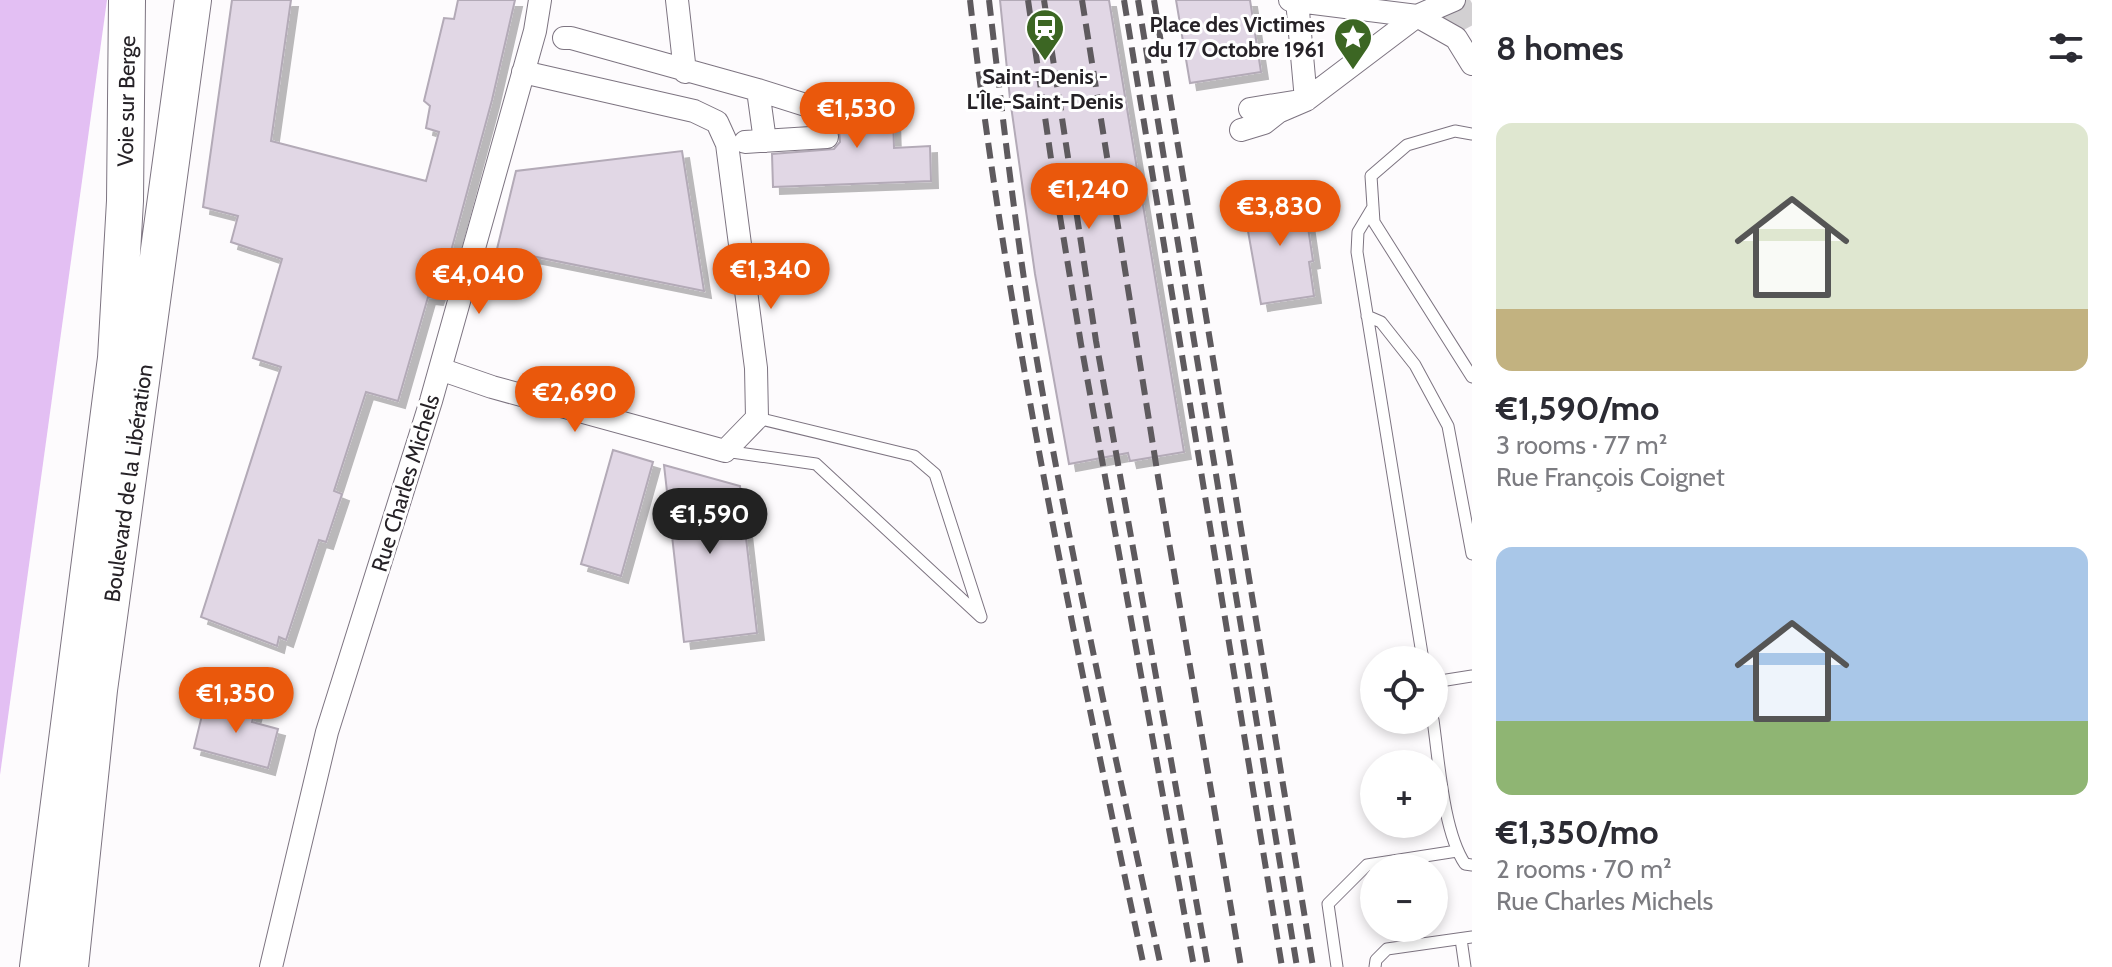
<!DOCTYPE html>
<meta charset="utf-8">
<style>
:root{--surface:#fff;--page:#f2f2f3;--text:#2b2b33;--muted:#7c7c81;--accent:#ea580c}
body{margin:0;font-family:Cabin,sans-serif;background:var(--page);color:var(--text);height:100vh;display:flex;flex-direction:column;font-size:30px;white-space:nowrap}
*{box-sizing:border-box;margin:0}
p{font-size:26px;color:var(--muted)}
.icon{flex:none;width:44px;height:44px;fill:none;stroke:currentColor;stroke-width:2;stroke-linecap:round;stroke-linejoin:round}
.map{position:relative;flex:1;overflow:hidden}
.panel{display:flex;flex-direction:column;background:var(--surface);width:640px}
.panel>*{flex:none}
.fabs{position:absolute;left:1360px;top:646px;display:grid;gap:16px}
.fabs a{display:grid;place-items:center;width:88px;height:88px;border-radius:50%;background:var(--surface);box-shadow:0 4px 12px #0003;font-size:40px}
.price{position:absolute;translate:-50% -68px;padding:0 18px;border-radius:28px;background:var(--accent);color:#fff;font-size:26px;line-height:52px;filter:drop-shadow(0 2px 4px #0008)}
.price::after{content:'';position:absolute;left:50%;top:48px;width:24px;height:18px;margin-left:-12px;background:inherit;clip-path:polygon(0 0,100% 0,50% 100%)}
.price.active{background:#222;color:#fff}
ul{padding:0;list-style:none}
li{display:grid;align-content:center;gap:16px;height:424px;padding:0 24px}
li span{display:grid;place-items:center;height:248px;border-radius:16px;color:#555}
li>.icon{margin-inline-start:auto}
span .icon{width:144px;height:144px;fill:#fffc;stroke-width:1}
li b{font-size:34px}
h2{display:flex;justify-content:space-between;align-items:center;height:96px;padding:0 24px;font-size:34px}
main{display:flex;flex:1;min-height:0}
.map>svg:first-child{display:block}
.water{fill:#e3bff3}
.building{fill:#e1d7e5;stroke:#b3aab7;stroke-width:2;filter:url(#shadow)}
.lines{fill:none;stroke-linecap:round;stroke-linejoin:round}
.secondary-tunnel{stroke:#d2d0d2;stroke-width:32;stroke-dasharray:32 16;stroke-linecap:butt}
.lane-casing{stroke:#7d7481;stroke-width:13}
.street-casing{stroke:#7d7481;stroke-width:24}
.primary-casing{stroke:#7d7481;stroke-width:38}
.lane{stroke:#fff;stroke-width:11}
.street{stroke:#fff;stroke-width:22}
.primary{stroke:#fff;stroke-width:36}
.rail{stroke:#5e5a5e;stroke-width:6;stroke-dasharray:16 8;stroke-linecap:butt}
.labels{text-anchor:middle;stroke-width:6;stroke-linejoin:round;paint-order:stroke}
.poi-label{font-size:22px;font-weight:bold;fill:#262227;stroke:#fff;text-anchor:end}
.street-label{font-size:22px;fill:#262227;stroke:#fff}
</style>
<main>
<div class="map">
<svg width="1472" height="967" viewBox="0 0 1472 967">
<defs>
<filter id="shadow"><feDropShadow dx="7" dy="7" stdDeviation="0" flood-color="#0004"/></filter>
</defs>
<rect width="100%" height="100%" fill="#fdfbfd"/>
<path class="water" d="M0,0H107L0,775Z"/>
<path class="building" d="M232,0H291L271,141L426,181L439,132L426,128L430,106L424,101L444,18L454,19L458,0H515L492,100L444,277L436,298L428,297L398,401L366,392L334,491L342,494L326,542L319,540L286,640L279,637L277,646L201,617L281,367L253,358L282,259L231,242L238,216L203,207Z
M1000,0H1109L1184,452L1130,461L1128,453L1069,464L1035,274L1010,99Z
M1176,0H1250L1261,72L1190,83Z
M892,87L894,148L930,146L931,181L773,187L772,154L834,149L840,142L839,130L854,132L863,124L864,117L860,109L826,97V88Z
M682,151L704,291L497,249L516,171Z
M1303,194L1313,261L1309,262L1314,296L1261,304L1243,203Z
M613,450L653,462L621,576L581,564Z
M664,465L740,486L757,633L684,642Z
M234,701L256,707L252,722L278,729L268,768L194,748L204,707L230,715Z"/>
<g class="lines">
<path class="secondary-tunnel" d="M1452,0L1472,37"/>
<defs>
<path id="lane" d="M1472,134L1455,131L1407,145L1371,176L1374,222L1472,377
M1373,207L1358,232L1357,252L1423,660
M1367,316L1381,322L1415,365L1448,426L1472,554
M725,451L816,464L981,617L935,474L914,456L757,418
M1434,682L1472,676
M1433,720C1439,761 1443,831 1465,864L1472,865
M1461,939L1465,967
M1337,967L1328,904L1367,865L1457,851
M1375,967L1376,960L1387,949L1472,937"/>
<path id="street" d="M677,0L685,72
M1290,0L1417,16L1456,38L1472,64
M564,38H571L758,90L850,119
M758,90L765,141
M1250,109L1306,100L1417,16L1454,0
M1241,130L1264,123L1278,112L1306,100L1297,0
M745,142L827,137
M440,369L492,387L725,451L757,418L756,368L727,144L717,122L694,111L523,72
M271,967L327,732L431,401L535,31L540,0"/>
<path id="primary" d="M38,967L116,358L125,201L127,0
M70,967L99,690L193,0"/>
</defs>
<use href="#lane" class="lane-casing"/>
<use href="#street" class="street-casing"/>
<use href="#primary" class="primary-casing"/>
<use href="#lane" class="lane"/>
<use href="#street" class="street"/>
<use href="#primary" class="primary"/>
<path class="rail" d="M970,0C1007,326 1076,646 1144,967
M989,0C1003,119 1016,237 1036,355C1071,560 1117,764 1161,967
M1028,0L1055,186L1081,344L1194,967
M1044,0L1096,341L1208,967
M1082,0L1159,483L1241,967
M1124,0L1282,967
M1138,0L1297,967
M1154,0L1313,967"/>
</g>
<defs>
<symbol id="station-pin" viewBox="-11 -11 22 30"><path d="M0 17L-7.5 6A9.5 9.5 0 1 1 7.5 6Z" fill="#3c6623" stroke="#fff"/><path d="M-3-6H3Q5-6 5-4V2Q5 4 3 4L4.5 6H3L1.5 4h-3L-3 6H-4.5L-3 4Q-5 4-5 2V-4Q-5-6-3-6ZM-3.5-4v3h7v-3ZM-3.5 1v1.5H-2V1ZM2 1v1.5H3.5V1Z" fill="#fff"/></symbol>
<symbol id="sight-pin" viewBox="-11 -11 22 30"><path d="M0 17L-7.5 6A9.5 9.5 0 1 1 7.5 6Z" fill="#3c6623" stroke="#fff"/><path d="M0-6L1.8-2.2L6-1.7L2.9 1.2L3.7 5.4L0 3.3L-3.7 5.4L-2.9 1.2L-6-1.7L-1.8-2.2Z" fill="#fff"/></symbol>
</defs>
<g fill-rule="evenodd">
<use href="#station-pin" x="1023" y="6" width="44" height="60"/>
<use href="#sight-pin" x="1331" y="15" width="44" height="60"/>
</g>
<g class="labels">
<g class="poi-label">
<text x="1325" y="32">Place des Victimes<tspan x="1325" dy="25">du 17 Octobre 1961</tspan></text>
<text x="1045" y="84" text-anchor="middle">Saint-Denis -<tspan x="1045" dy="25">L'Île-Saint-Denis</tspan></text>
</g>
<g class="street-label">
<text transform="translate(126 101) rotate(-89)" y="8">Voie sur Berge</text>
<text transform="translate(128 483) rotate(-82)" y="8">Boulevard de la Libération</text>
<text transform="translate(405 483) rotate(-73)" y="8">Rue Charles Michels</text>
</g>
</g>
</svg>
<div class="fabs">
<a><svg class="icon" aria-label="locate" viewBox="0 0 24 24"><circle cx="12" cy="12" r="6"/><path d="M12 2v4M12 18v4M2 12h4M18 12h4"/></svg></a>
<a>+</a>
<a>−</a>
</div>
<b class="price" style="left:857px;top:150px">€1,530</b>
<b class="price" style="left:1089px;top:231px">€1,240</b>
<b class="price" style="left:1280px;top:248px">€3,830</b>
<b class="price" style="left:771px;top:311px">€1,340</b>
<b class="price" style="left:479px;top:316px">€4,040</b>
<b class="price" style="left:575px;top:434px">€2,690</b>
<b class="price active" style="left:710px;top:556px">€1,590</b>
<b class="price" style="left:236px;top:735px">€1,350</b>
</div>
<section class="panel">
<h2>8 homes<svg class="icon" aria-label="filters" viewBox="0 0 24 24"><path d="M4 7h16M4 17h16"/><circle cx="9" cy="7" r="2"/><circle cx="15" cy="17" r="2"/></svg></h2>
<ul>
<li><span style="background:linear-gradient(#dfe7d0 75%,#c2b280 0)"><svg class="icon" aria-label="home" viewBox="0 0 24 24"><path d="M3 11l9-7 9 7M6 9v11h12V9"/></svg></span><div><b>€1,590/mo</b><p>3 rooms · 77 m²</p><p>Rue François Coignet</p></div></li>
<li><span style="background:linear-gradient(#a9c7e8 70%,#8fb573 0)"><svg class="icon" aria-label="home" viewBox="0 0 24 24"><path d="M3 11l9-7 9 7M6 9v11h12V9"/></svg></span><div><b>€1,350/mo</b><p>2 rooms · 70 m²</p><p>Rue Charles Michels</p></div></li>
</ul>
</section>
</main>
